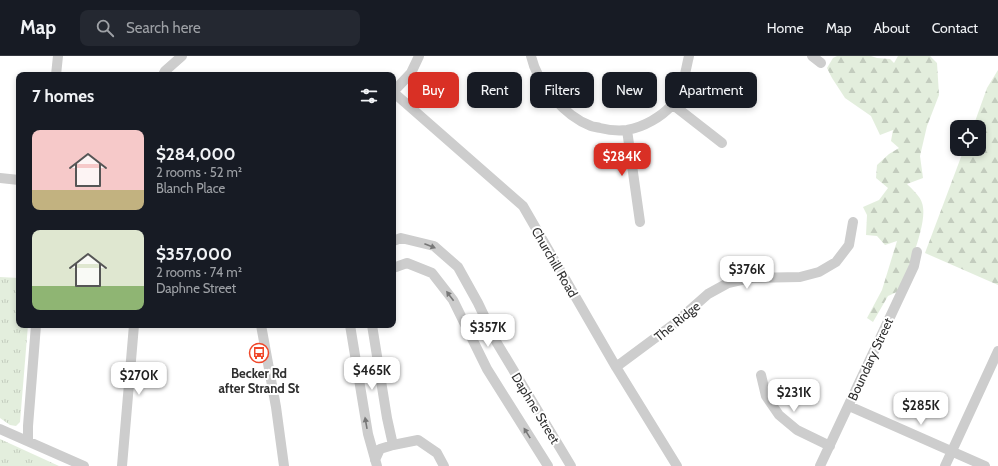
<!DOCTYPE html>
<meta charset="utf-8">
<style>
:root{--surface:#171b24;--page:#242831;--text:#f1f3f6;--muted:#9ea1a6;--line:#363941;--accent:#d93025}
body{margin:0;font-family:Cabin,sans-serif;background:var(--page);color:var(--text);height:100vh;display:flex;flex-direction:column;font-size:15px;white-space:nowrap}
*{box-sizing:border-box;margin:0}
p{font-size:13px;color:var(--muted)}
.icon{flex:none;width:22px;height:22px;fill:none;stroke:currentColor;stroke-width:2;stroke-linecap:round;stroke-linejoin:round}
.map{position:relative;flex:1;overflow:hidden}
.details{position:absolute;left:16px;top:16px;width:380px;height:256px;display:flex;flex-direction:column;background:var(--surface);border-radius:8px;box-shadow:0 2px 6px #0003}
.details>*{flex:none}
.banner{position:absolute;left:408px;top:16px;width:380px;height:36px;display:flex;gap:8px}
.controls{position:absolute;left:950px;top:64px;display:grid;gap:8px}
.controls a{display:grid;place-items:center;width:36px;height:36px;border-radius:8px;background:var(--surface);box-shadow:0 2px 6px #0003;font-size:20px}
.price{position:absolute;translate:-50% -34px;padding:0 9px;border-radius:8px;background:#fff;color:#222;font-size:13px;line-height:26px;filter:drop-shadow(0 1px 2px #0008)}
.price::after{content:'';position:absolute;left:50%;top:24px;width:12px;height:9px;margin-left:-6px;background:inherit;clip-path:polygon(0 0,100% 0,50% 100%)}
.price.active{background:var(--accent);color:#fff}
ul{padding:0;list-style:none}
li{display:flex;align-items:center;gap:12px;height:100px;padding:0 16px}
li span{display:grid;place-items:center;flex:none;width:112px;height:80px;border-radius:8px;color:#555}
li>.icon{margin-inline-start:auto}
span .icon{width:48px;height:48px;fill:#fffc;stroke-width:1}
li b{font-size:17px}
h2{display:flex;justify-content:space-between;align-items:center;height:48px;padding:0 16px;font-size:17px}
.tag{padding:0 14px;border-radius:8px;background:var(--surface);box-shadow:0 2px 6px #0003;font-size:14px;line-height:36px}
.tag.active{background:var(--accent);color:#fff}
header{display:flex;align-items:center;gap:24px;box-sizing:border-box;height:56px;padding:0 20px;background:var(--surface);border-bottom:1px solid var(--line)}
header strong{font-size:19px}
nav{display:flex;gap:22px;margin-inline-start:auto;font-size:14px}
.search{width:280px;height:36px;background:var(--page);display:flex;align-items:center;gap:10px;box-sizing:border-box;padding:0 14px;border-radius:8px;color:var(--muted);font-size:15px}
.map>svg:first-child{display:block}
.grass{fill:url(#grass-tufts)}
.forest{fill:url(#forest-firs)}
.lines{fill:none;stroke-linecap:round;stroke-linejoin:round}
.minor{stroke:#cdcdcd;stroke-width:10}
.oneway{fill:#777}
.labels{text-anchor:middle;stroke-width:4;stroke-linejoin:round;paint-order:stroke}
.street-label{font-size:13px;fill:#303030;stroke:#fff}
.poi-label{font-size:13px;font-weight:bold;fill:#303030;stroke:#fff}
</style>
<header>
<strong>Map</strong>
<div class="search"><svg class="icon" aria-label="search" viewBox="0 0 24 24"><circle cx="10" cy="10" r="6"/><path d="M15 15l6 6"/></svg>Search here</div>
<nav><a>Home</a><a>Map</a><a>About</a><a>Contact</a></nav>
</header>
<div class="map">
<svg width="998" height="410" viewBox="0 0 998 410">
<defs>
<pattern id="grass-tufts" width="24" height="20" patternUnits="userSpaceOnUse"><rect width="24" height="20" fill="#e3eedd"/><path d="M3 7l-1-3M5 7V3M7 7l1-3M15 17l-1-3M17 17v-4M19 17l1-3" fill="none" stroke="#c3ccbe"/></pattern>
<pattern id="forest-firs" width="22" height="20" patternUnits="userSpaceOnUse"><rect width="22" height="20" fill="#e3eedd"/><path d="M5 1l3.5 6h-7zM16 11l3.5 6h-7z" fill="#c3ccbe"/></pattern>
</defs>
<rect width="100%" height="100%" fill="#fff"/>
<path class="grass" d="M0,221L19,222V269H28L20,366L16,370L10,369L0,362Z
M0,383L59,410H0Z"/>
<path class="forest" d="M837,0H871L877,2L890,3L894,7L898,0H930L937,7L939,39L927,70L920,100L923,122L907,128C911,132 921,141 922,147C929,166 907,215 899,235L888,240L873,266L867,262L882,234L897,185L885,189L877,180L866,179L867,159L863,151L879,144L888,132L876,122L877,109L889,98L899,92L891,85L893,74L880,79L871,60L845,42L832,22L827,12L833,2Z
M998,14V229L925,197L964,93H979V71H973L987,32Z"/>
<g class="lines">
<path class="minor" d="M531,0C537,27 564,60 591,70C593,71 597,71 600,72C608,74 618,75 627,74C644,71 661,61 672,49C683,36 685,16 689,0
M812,0L821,7
M56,19L58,0
M163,19L165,15L182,0
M393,36L523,150L616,311L677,410
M393,36L411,17L419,0
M672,48L722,87
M627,74L640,166
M0,122L19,124
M393,185L401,182L434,190L458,211L478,247L497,287L571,410
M393,212L407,207L432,217L453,244L487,313L548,410
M261,269L276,351L284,410
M350,269L368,378L377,410
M372,269L387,362L393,389
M616,311L674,268L708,238L728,227L750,222L800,221L819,216L836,206L849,189L853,166
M761,319L766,340L779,359L797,374L830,390
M849,350L985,410
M0,373L84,410
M28,385V370L36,269
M375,404L380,393L393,389L418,384L437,397L444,410
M122,410L134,269
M820,410L914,210L917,196
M945,410L998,295"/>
</g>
<defs><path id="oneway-solid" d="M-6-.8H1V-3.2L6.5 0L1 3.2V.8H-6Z"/></defs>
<g class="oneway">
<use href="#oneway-solid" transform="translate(430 190) rotate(21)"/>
<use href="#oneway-solid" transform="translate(450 240) rotate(-127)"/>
<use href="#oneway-solid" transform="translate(366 367) rotate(-100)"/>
<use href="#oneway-solid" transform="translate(527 377) rotate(-122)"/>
</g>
<defs>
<symbol id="bus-ring" viewBox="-11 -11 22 22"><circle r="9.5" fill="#fff" stroke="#f0472a" stroke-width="1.5"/><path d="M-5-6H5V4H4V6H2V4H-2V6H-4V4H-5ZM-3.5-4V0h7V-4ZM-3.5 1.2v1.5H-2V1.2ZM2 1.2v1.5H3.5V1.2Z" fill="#f0472a"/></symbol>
</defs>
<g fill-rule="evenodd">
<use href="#bus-ring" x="248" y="286" width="22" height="22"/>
</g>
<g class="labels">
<g class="street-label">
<text transform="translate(555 206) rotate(60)" y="5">Churchill Road</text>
<text transform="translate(677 265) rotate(-39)" y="5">The Ridge</text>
<text transform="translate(870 303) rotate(-65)" y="5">Boundary Street</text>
<text transform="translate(536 352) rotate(59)" y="5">Daphne Street</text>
</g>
<g class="poi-label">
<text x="259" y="322">Becker Rd<tspan x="259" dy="15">after Strand St</tspan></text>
</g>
</g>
</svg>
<div class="controls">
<a><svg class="icon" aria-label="locate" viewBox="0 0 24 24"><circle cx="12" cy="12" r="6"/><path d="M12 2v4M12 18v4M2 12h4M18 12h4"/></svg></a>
</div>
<b class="price active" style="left:622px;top:121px">$284K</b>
<b class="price" style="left:747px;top:234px">$376K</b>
<b class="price" style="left:488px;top:292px">$357K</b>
<b class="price" style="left:372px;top:335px">$465K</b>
<b class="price" style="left:139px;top:340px">$270K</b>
<b class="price" style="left:794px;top:357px">$231K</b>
<b class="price" style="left:921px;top:370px">$285K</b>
<div class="banner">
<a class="tag active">Buy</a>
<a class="tag">Rent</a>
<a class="tag">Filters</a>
<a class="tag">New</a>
<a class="tag">Apartment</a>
</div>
<section class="details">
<h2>7 homes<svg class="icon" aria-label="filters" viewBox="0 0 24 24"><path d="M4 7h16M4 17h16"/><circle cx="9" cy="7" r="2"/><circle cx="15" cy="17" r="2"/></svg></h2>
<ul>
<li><span style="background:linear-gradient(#f6c9c9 75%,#c2b280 0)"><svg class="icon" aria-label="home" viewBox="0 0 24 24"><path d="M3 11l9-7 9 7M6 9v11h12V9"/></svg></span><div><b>$284,000</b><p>2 rooms · 52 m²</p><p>Blanch Place</p></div></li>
<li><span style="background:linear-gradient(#dfe7d0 70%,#8fb573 0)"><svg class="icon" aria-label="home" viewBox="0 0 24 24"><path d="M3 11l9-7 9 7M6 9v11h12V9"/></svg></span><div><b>$357,000</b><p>2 rooms · 74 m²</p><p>Daphne Street</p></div></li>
</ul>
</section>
</div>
